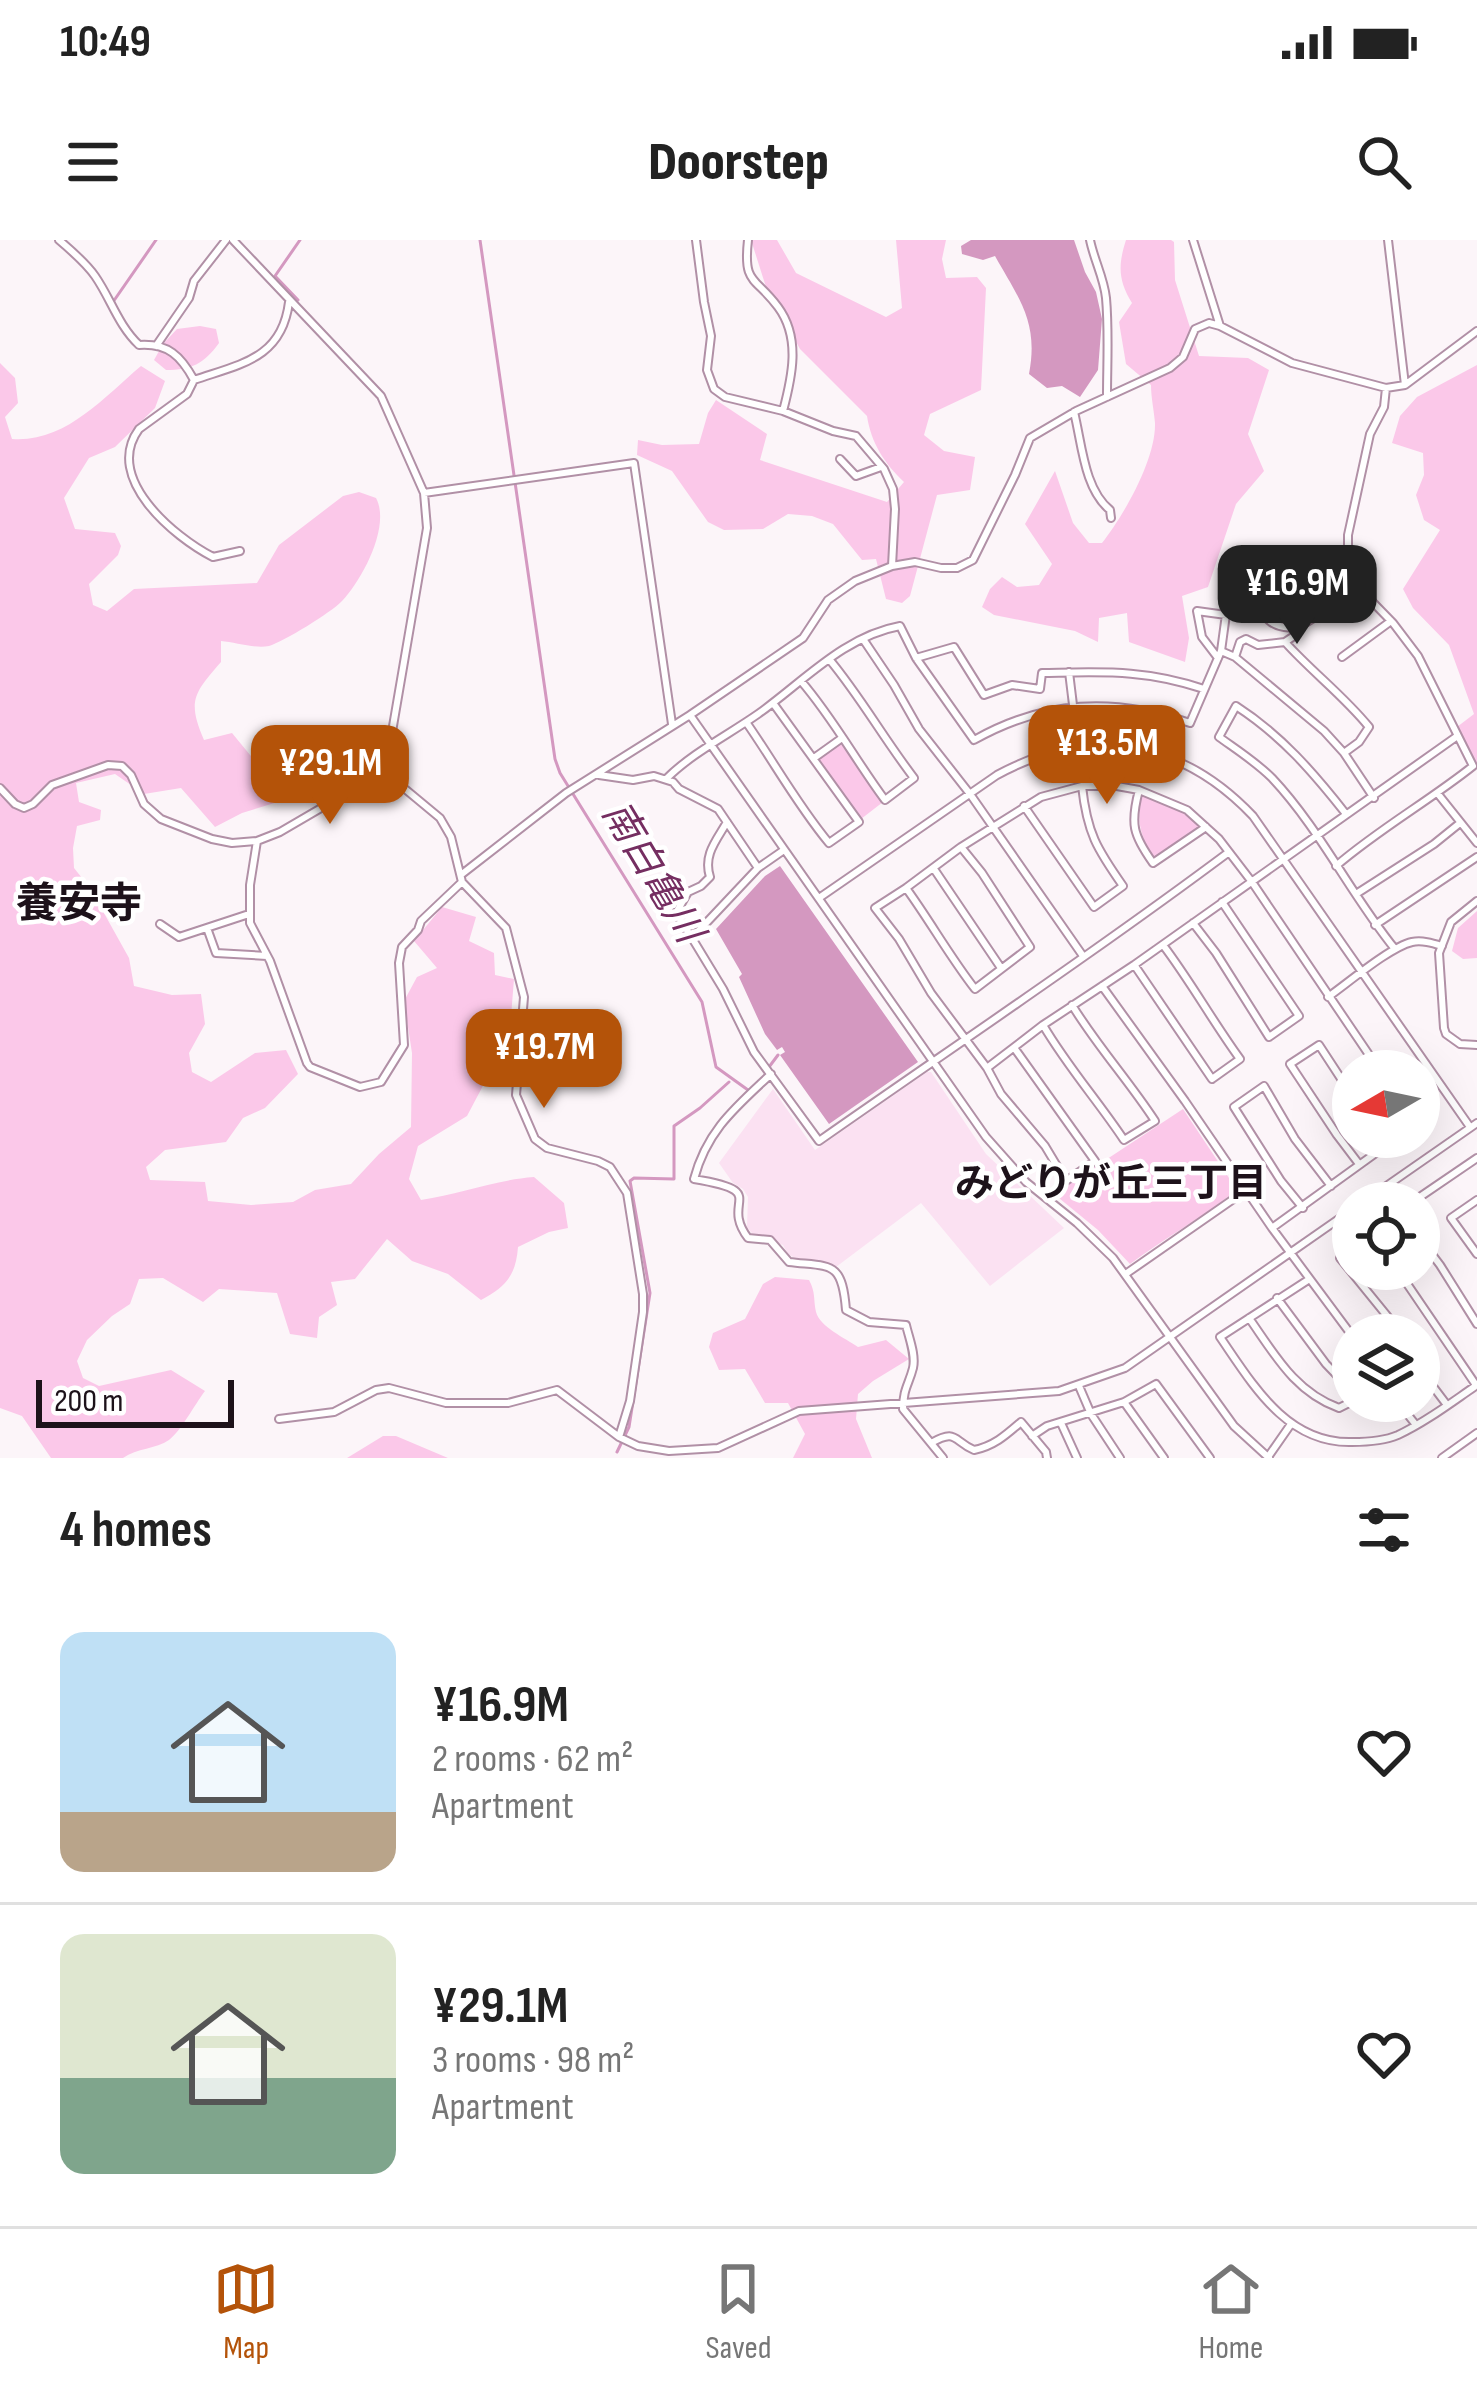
<!DOCTYPE html>
<meta charset="utf-8">
<style>
:root{--surface:#fff;--page:#f2f2f2;--text:#222;--muted:#767676;--line:#e0e0e0;--accent:#b45309}
body{margin:0;font-family:"Sofia Sans Condensed","Noto Sans JP",sans-serif;background:var(--page);color:var(--text);height:100vh;display:flex;flex-direction:column;font-size:45px;white-space:nowrap}
*{box-sizing:border-box;margin:0}
p{font-size:39px;color:var(--muted)}
.icon{flex:none;width:66px;height:66px;fill:none;stroke:currentColor;stroke-width:2;stroke-linecap:round;stroke-linejoin:round}
.map{position:relative;height:1218px;overflow:hidden}
.side{display:flex;flex-direction:column;background:var(--surface);flex:1}
.side>*{flex:none}
.needle{width:78px;rotate:261deg}
.controls{position:absolute;left:1332px;top:810px;display:grid;gap:24px}
.controls a{display:grid;place-items:center;width:108px;height:108px;border-radius:50%;background:var(--surface);box-shadow:0 12px 48px #0002;font-size:60px}
.scale{position:absolute;left:36px;bottom:30px;width:198px;box-sizing:border-box;padding-left:12px;border:6px solid #1d121a;border-top:0;font-size:33px;line-height:42px;white-space:nowrap;color:#1d121a;-webkit-text-stroke:9px #fff;paint-order:stroke}
.price{position:absolute;translate:-50% -102px;padding:0 27px;border-radius:24px;background:var(--accent);color:#fff;font-size:39px;line-height:78px;filter:drop-shadow(0 3px 6px #0008)}
.price::after{content:'';position:absolute;left:50%;top:72px;width:36px;height:27px;margin-left:-18px;background:inherit;clip-path:polygon(0 0,100% 0,50% 100%)}
.price.on{background:#222;color:#fff}
ul{padding:0;list-style:none}
li{display:flex;align-items:center;gap:36px;height:300px;padding:0 60px}
li+li{border-top:3px solid var(--line)}
li span{display:grid;place-items:center;flex:none;width:336px;height:240px;border-radius:24px;color:#555}
li>.icon{margin-inline-start:auto}
span .icon{width:144px;height:144px;fill:#fffc;stroke-width:1}
li b{font-size:51px}
h2{display:flex;justify-content:space-between;align-items:center;height:144px;padding:0 60px;font-size:51px}
.status{display:flex;justify-content:space-between;align-items:center;height:84px;padding:0 60px;background:var(--surface);direction:ltr}
.status svg{height:33px;fill:currentColor}
header{display:flex;justify-content:space-between;align-items:center;height:156px;padding:0 60px;background:var(--surface);font-size:54px;font-weight:800}
.dock{display:flex;justify-content:space-around;align-items:center;height:168px;border-top:3px solid var(--line);background:var(--surface);font-size:33px;color:var(--muted)}
.dock a{display:grid;justify-items:center;gap:6px}
.dock .on{color:var(--accent)}
.map>svg:first-child{display:block}
.built{fill:#fbe1f2}
.green{fill:#fbc8e9}
.water{fill:#d498c0}
.lines{fill:none;stroke-linecap:round;stroke-linejoin:round}
.stream{stroke:#d498c0;stroke-width:3}
.minor-casing{stroke:#b190a6;stroke-width:10}
.minor{stroke:#fff;stroke-width:6}
.labels{text-anchor:middle;stroke-width:9;stroke-linejoin:round;paint-order:stroke}
.water-label{font-size:39px;font-style:italic;fill:#752e61;stroke:#fff}
.neighbourhood-label{font-size:39px;font-weight:bold;fill:#1d121a;stroke:#fff}
.quarter-label{font-size:42px;font-weight:bold;fill:#1d121a;stroke:#fff}
</style>
<div class="status"><b>10:49</b><svg viewBox="0 0 49 12"><path d="M0 12V9h3v3zM5 12V6h3v6zM10 12V3h3v9zM15 12V0h3v12zM26 1h20v11H26zM47 4h2v5h-2z"/></svg></div>
<header><svg class="icon" aria-label="menu" viewBox="0 0 24 24"><path d="M4 6h16M4 12h16M4 18h16"/></svg>Doorstep<svg class="icon" aria-label="search" viewBox="0 0 24 24"><circle cx="10" cy="10" r="6"/><path d="M15 15l6 6"/></svg></header>
<div class="map">
<svg width="1477" height="1218" viewBox="0 0 1477 1218">
<rect width="100%" height="100%" fill="#fcf5f9"/>
<path class="built" d="M927,832H931L986,914L1064,988L990,1046L921,963L836,1027L820,1021L798,1020L788,1014L783,1005L754,996L747,987L748,957L743,949L733,943L719,923L773,849L815,910Z"/>
<path class="green" d="M751,0H777L796,33L886,77L902,68L896,0H946L942,19L946,38L977,37L986,48L981,150L930,174L924,195L944,211L975,217L970,250L937,255L910,356L902,363L886,359L876,319L862,320L833,284L812,276L788,274L763,289L724,290L708,282L672,231L637,215L638,200L662,205L699,204L708,173L716,160L767,194L760,220L887,262L904,242C885,224 871,203 867,176L800,109L767,50Z
M1126,0H1171L1174,2L1175,40L1199,116L1248,118L1269,130L1248,194L1264,231L1236,264L1208,347L1182,356L1189,398L1185,422L1129,402L1127,373L1099,378L1098,402L1075,391L994,375L982,367L990,349L1002,337L1017,347L1039,345L1052,324L1025,284L1055,231L1073,283L1089,303H1102C1124,275 1156,219 1155,183C1154,170 1151,158 1151,145L1126,124L1119,82L1132,63C1118,40 1118,25 1126,0Z
M200,86L216,89L219,103C204,124 191,130 166,130L154,120L163,104L177,89Z
M0,123L15,138L18,163L5,177L12,199C65,203 103,158 141,126L165,141L155,168L115,207L89,218L64,258L75,289L115,293L121,306L118,315L89,344L93,365L107,371L134,349L257,343L279,305L343,256L359,252L376,258C391,286 362,340 342,361C332,372 283,402 269,406C255,409 235,402 221,401V422C194,453 187,461 204,500L232,493L255,521L326,529L330,537L281,561L242,573L215,587L181,548L144,554L115,534L76,543L79,562L101,570L100,580L77,586L73,608L74,628L90,648L129,718L134,746L172,755L201,754L205,784L189,813L192,832L211,842L255,813L286,810L298,834L265,868L243,878L226,902L165,910L146,927L150,940L205,942L208,961L251,965L293,962L315,950L351,944L379,914L411,887L412,813L404,761L417,737L437,728L414,701L442,667L476,677L469,701L494,713L495,735L514,739L508,814L486,840L467,876L418,906L409,939L421,960C459,954 495,940 534,937L564,963L568,988L549,992L518,1007C516,1035 506,1047 481,1060L448,1034L412,1021L387,999L355,1039L331,1042L337,1065L319,1077L317,1098L290,1094L277,1053L219,1049L203,1062L163,1038L139,1039L130,1064L112,1076L87,1100L77,1121L83,1138L99,1146L171,1130L205,1151C195,1164 181,1191 169,1200C156,1209 137,1208 123,1218H51L22,1176L0,1168Z
M1477,125V524L1457,487L1474,474L1449,405L1413,368L1403,349L1440,290L1424,280L1416,255L1424,235L1423,213L1392,203L1400,176L1417,157Z
M842,502L883,562L861,579L818,519Z
M1145,556L1178,568L1201,586L1157,618L1153,617C1140,595 1137,583 1141,558Z
M1477,671V718L1463,719L1452,711L1458,688Z
M1183,869L1237,950C1203,977 1165,998 1130,1024L1098,990L1054,954Z
M775,1037L809,1040C816,1053 813,1059 816,1072C820,1087 845,1098 858,1107L886,1100L909,1119L873,1141L858,1154L856,1179L872,1218H793L805,1194L788,1163H765L745,1129L719,1130L709,1107L713,1093L745,1079L763,1044Z
M383,1196H396L448,1218H347Z"/>
<path class="water" d="M971,0H1074L1085,32L1096,52L1102,79L1098,130L1080,157L1062,146L1047,148L1029,134C1039,82 1019,59 995,16L983,20L962,14L961,6Z
M780,626L918,822L829,884L780,815L785,812L782,807L777,810L765,794L739,737L742,734L716,689L765,636Z"/>
<g class="lines">
<path class="stream" d="M480,0L555,519L560,533L702,762L716,827L748,850
M298,60L275,36L300,0
M113,62L156,0
M778,815L769,827L779,842
M617,1212L629,1187L650,1053L630,941L634,938L674,939V886L700,868L729,842"/>
<defs>
<path id="minor" d="M59,0C72,11 86,23 95,36C111,59 118,85 139,105C168,103 181,116 194,140
M233,0L381,156L424,253L427,288L387,521L393,539L440,578L451,597L462,642L506,688L524,757L516,855L535,899L547,908L598,921L610,927L627,953L643,1054V1072L630,1161L619,1197
M696,0L704,62L711,96L707,130L714,149L725,157L783,171L833,191L856,196L884,229L893,249L895,269L892,326
M748,0C743,45 755,36 778,67C801,98 792,137 783,171
M1090,0C1094,20 1104,38 1106,58C1109,91 1107,124 1107,157
M1193,0L1220,86
M1388,0L1405,145
M156,106L189,58L194,41L226,0
M1074,172C1082,204 1084,249 1110,270L1111,278
M840,219L856,236L881,227
M424,253L634,223L672,484
M240,311L213,317C174,297 103,238 139,189L187,154L194,140C240,124 282,119 289,62
M863,399L894,445L919,489L970,554L1083,716
M1285,402L1297,394L1300,385
M1221,411L1227,367L1233,359C1256,355 1256,371 1271,382C1302,402 1333,361 1350,341
M1235,417L1240,402L1246,399L1258,405L1285,402C1312,432 1344,456 1369,487L1359,502L1344,513
M1342,417L1391,381
M916,418L954,407L984,455L1012,445L1040,449L1042,433C1103,432 1145,429 1204,449
M1218,418L1202,397L1197,371L1226,375
M1069,432L1078,506
M801,441C833,478 856,521 885,560L914,538C884,499 860,456 829,419
M690,475L986,897L1026,942L1077,983L1113,1018L1234,1186L1269,1218
M746,482C774,522 798,566 829,603L859,582L773,463
M814,518L842,498
M599,535L633,540L654,536L673,542L679,549L718,569L758,628
M666,539C692,513 728,495 758,474C802,443 844,396 900,386L916,418L974,500C1045,460 1114,457 1190,483L1221,411L1235,417L1324,491L1344,513L1374,558
M0,548L15,564L24,568L33,564L52,545L108,525L122,526L131,535L144,564L161,579L212,599L232,603L257,601L280,592L364,543L390,533
M1139,550C1130,584 1133,595 1153,623L1206,587
M1438,554L1477,603
M1024,566L1094,667L1123,646C1097,609 1087,593 1082,546
M1346,574C1313,532 1281,495 1236,466L1219,497C1237,510 1256,522 1272,538C1320,589 1351,655 1395,709
M257,601L250,645V683L270,721L307,823L310,827L360,847L381,842L404,805L399,723L402,707L418,690L421,681L462,642
M784,610L758,628L692,698L723,749L754,812L819,901C956,805 1095,712 1229,612
M1336,626C1379,589 1429,561 1473,526L1418,416L1393,383L1351,340L1348,330V295L1370,194L1384,167L1386,148
M934,629L1001,728
M462,634L566,553L690,475L803,398L828,360L855,341L892,326L915,322L941,328H957L973,320L1015,235L1030,198L1076,171L1170,128L1183,117L1195,89L1209,83L1220,86L1292,123L1386,148L1405,145L1477,91
M906,648C930,681 950,717 975,749L1030,707L982,633L961,607
M1356,654L1434,604L1460,583
M819,658L997,535C1089,485 1180,499 1253,576L1470,887
M1477,661L1451,682L1439,713L1444,788L1446,794L1460,804L1477,805
M1193,683L1216,713L1269,797L1299,776L1222,662
M160,684L179,697L249,674
M1375,685L1477,617
M207,688L216,713L267,716
M692,698L676,673L688,652L701,646L710,637C703,615 716,601 727,582
M1135,726L1212,839L1240,819C1213,782 1191,742 1163,705
M1102,746L1185,861L1272,988L1353,1097
M1328,757C1348,743 1390,707 1412,702C1422,700 1432,703 1442,706
M1043,785C1067,826 1098,861 1124,900L1155,881C1129,841 1097,806 1072,765
M1015,809L1095,921L1066,941L1045,906L1001,854L987,828L931,753L899,699L875,668L906,648L961,607L1041,557L1082,546H1117L1139,550L1187,570L1219,599L1252,642L1380,831
M987,828L1043,785L1134,725L1456,497
M771,834C736,867 707,890 694,939C772,952 719,960 748,998L770,1000L789,1022C831,1027 842,1020 846,1070L869,1082L906,1085C909,1098 916,1115 913,1128C909,1144 903,1149 903,1169L943,1218
M1353,857L1319,805L1290,824L1337,895L1359,924
M1477,960L1451,978L1477,1014
M1362,963L1477,883
M1411,963L1477,918
M1303,968L1281,941L1234,867L1264,846L1295,899L1331,946
M1272,988L1398,897
M1419,1001L1421,1000L1440,1025L1477,1084
M1353,1008L1340,1018L1388,1077L1400,1095
M1397,1029L1476,1145
M1127,1033L1245,951
M1308,1040L1220,1097C1253,1145 1287,1204 1352,1202C1367,1202 1384,1201 1398,1195C1426,1182 1452,1162 1477,1145
M1277,1058L1326,1124L1353,1152
M1249,1078C1275,1115 1295,1152 1339,1168L1353,1161
M1419,1128L1447,1165
M1079,1146L1091,1174L1120,1218
M1397,1161L1416,1185
M1124,1162L1164,1218
M279,1179L334,1172L376,1150L389,1148L446,1163H508L557,1150L619,1197L638,1206L669,1211L718,1208L799,1171L1059,1151L1125,1128L1353,969
M1061,1183L1077,1218
M1032,1196L1047,1186L1124,1162L1156,1144L1210,1218
M931,1203C957,1188 953,1201 974,1210C994,1206 1006,1195 1021,1182L1046,1212L1047,1218
M1268,1217L1291,1184
M1442,1218L1477,1193"/>
</defs>
<use href="#minor" class="minor-casing"/>
<use href="#minor" class="minor"/>
</g>
<g class="labels">
<g class="water-label">
<text transform="translate(654 631) rotate(59)" y="14">南白亀川</text>
</g>
<g class="neighbourhood-label">
<text x="1111" y="956">みどりが丘三丁目</text>
</g>
<g class="quarter-label">
<text x="79" y="677">養安寺</text>
</g>
</g>
</svg>
<div class="controls">
<a><svg class="needle" viewBox="-14 -14 28 28"><path d="M0-13l5 13h-10z" fill="#e53935"/><path d="M0 13l5-13h-10z" fill="#767676"/></svg></a>
<a><svg class="icon" aria-label="locate" viewBox="0 0 24 24"><circle cx="12" cy="12" r="6"/><path d="M12 2v4M12 18v4M2 12h4M18 12h4"/></svg></a>
<a><svg class="icon" aria-label="layers" viewBox="0 0 24 24"><path d="M12 4l9 5-9 5-9-5zM3 14l9 5 9-5"/></svg></a>
</div>
<div class="scale">200 m</div>
<b class="price on" style="left:1297px;top:407px">¥16.9M</b>
<b class="price" style="left:1107px;top:567px">¥13.5M</b>
<b class="price" style="left:330px;top:587px">¥29.1M</b>
<b class="price" style="left:544px;top:871px">¥19.7M</b>
</div>
<section class="side">
<h2>4 homes<svg class="icon" aria-label="filters" viewBox="0 0 24 24"><path d="M4 7h16M4 17h16"/><circle cx="9" cy="7" r="2"/><circle cx="15" cy="17" r="2"/></svg></h2>
<ul>
<li><span style="background:linear-gradient(#bfe0f5 75%,#b9a48a 0)"><svg class="icon" aria-label="home" viewBox="0 0 24 24"><path d="M3 11l9-7 9 7M6 9v11h12V9"/></svg></span><div><b>¥16.9M</b><p>2 rooms · 62 m²</p><p>Apartment</p></div><svg class="icon" aria-label="heart" viewBox="0 0 24 24"><path d="M12 20l-8-8c-3-5 5-10 8-4 3-6 11-1 8 4z"/></svg></li>
<li><span style="background:linear-gradient(#dfe7d0 60%,#7fa58c 0)"><svg class="icon" aria-label="home" viewBox="0 0 24 24"><path d="M3 11l9-7 9 7M6 9v11h12V9"/></svg></span><div><b>¥29.1M</b><p>3 rooms · 98 m²</p><p>Apartment</p></div><svg class="icon" aria-label="heart" viewBox="0 0 24 24"><path d="M12 20l-8-8c-3-5 5-10 8-4 3-6 11-1 8 4z"/></svg></li>
</ul>
</section>
<nav class="dock">
<a class="on"><svg class="icon" aria-label="map" viewBox="0 0 24 24"><path d="M3 6l6-2 6 2 6-2v14l-6 2-6-2-6 2zM9 4v14M15 6v14"/></svg>Map</a>
<a><svg class="icon" aria-label="saved" viewBox="0 0 24 24"><path d="M7 4h10v16l-5-4-5 4z"/></svg>Saved</a>
<a><svg class="icon" aria-label="home" viewBox="0 0 24 24"><path d="M3 11l9-7 9 7M6 9v11h12V9"/></svg>Home</a>
</nav>
